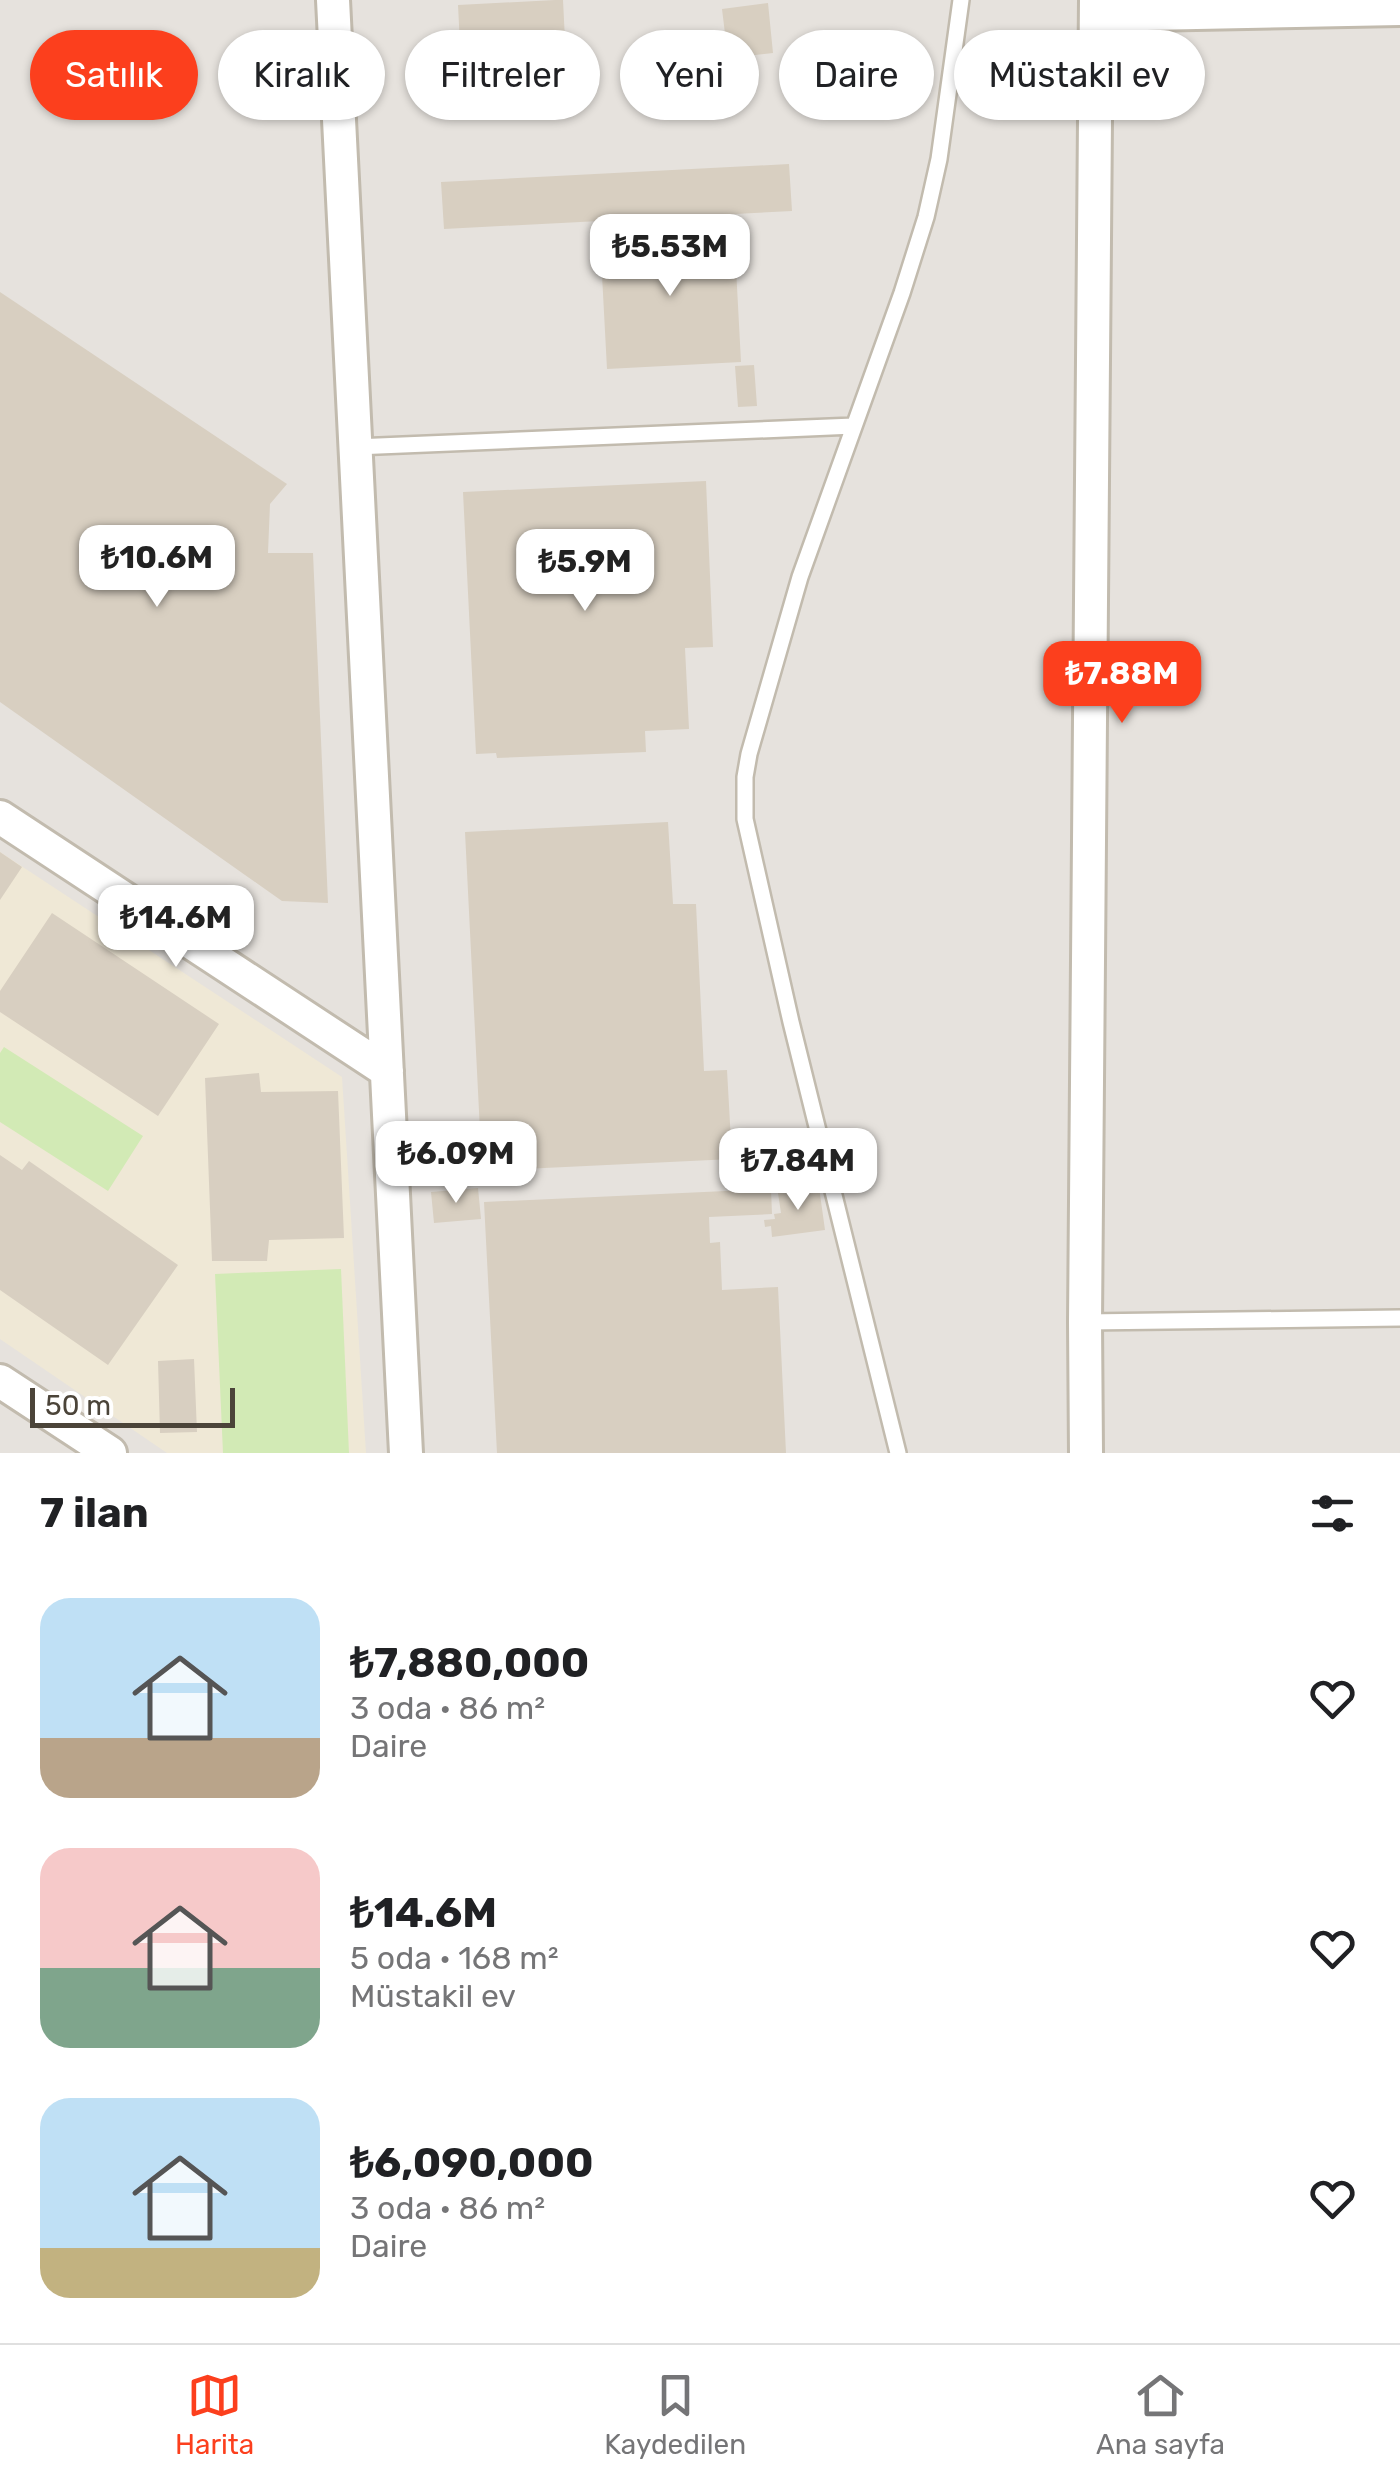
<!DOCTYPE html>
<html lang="tr">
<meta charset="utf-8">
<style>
:root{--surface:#fff;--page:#f6f6f6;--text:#202124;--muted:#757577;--line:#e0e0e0;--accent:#fc3f1d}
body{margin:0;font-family:Rubik,sans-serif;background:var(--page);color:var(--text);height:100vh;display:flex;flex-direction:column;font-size:38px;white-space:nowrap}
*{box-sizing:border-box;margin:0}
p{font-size:32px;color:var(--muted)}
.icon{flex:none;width:55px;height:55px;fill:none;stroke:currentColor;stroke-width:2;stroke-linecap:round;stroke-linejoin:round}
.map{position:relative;height:1453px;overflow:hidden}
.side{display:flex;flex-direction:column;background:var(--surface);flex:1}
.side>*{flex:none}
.guide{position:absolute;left:30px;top:30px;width:1340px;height:90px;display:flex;gap:20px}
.scale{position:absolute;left:30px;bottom:25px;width:205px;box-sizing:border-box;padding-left:10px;border:5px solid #4b4439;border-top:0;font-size:28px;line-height:35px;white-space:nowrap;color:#4b4439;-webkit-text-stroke:8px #fff;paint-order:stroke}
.price{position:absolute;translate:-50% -85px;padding:0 22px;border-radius:20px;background:#fff;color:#222;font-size:32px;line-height:65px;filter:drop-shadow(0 2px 5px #0008)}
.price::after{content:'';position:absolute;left:50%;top:60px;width:30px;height:22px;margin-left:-15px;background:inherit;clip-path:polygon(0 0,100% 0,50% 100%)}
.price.active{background:var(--accent);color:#fff}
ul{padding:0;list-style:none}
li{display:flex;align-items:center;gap:30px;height:250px;padding:0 40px}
li span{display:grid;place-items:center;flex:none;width:280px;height:200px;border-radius:30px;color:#555}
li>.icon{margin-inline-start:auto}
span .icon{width:120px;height:120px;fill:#fffc;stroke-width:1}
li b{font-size:42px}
h2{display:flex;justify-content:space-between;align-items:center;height:120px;padding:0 40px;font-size:42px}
.tag{padding:0 35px;border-radius:45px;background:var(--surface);box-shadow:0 2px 8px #0004;font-size:35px;line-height:90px}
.tag.active{background:var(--accent);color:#fff}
.dock{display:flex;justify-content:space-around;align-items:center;height:140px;border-top:2px solid var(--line);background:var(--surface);font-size:28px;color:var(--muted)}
.dock a{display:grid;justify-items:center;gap:5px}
.dock .active{color:var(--accent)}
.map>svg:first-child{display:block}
.industrial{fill:#e6e2dd}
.education{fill:#efe8d6}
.green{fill:#d2eab5}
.building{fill:#d8cfc1}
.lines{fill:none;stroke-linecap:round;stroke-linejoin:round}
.service-casing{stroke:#c2bbae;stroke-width:20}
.minor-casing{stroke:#c2bbae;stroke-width:38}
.service{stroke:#fff;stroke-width:15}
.minor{stroke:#fff;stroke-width:32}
</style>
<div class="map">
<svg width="1400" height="1453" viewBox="0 0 1400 1453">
<rect width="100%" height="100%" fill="#f6f3ec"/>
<path class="industrial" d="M0,0H1400V1453H0Z"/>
<path class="education" d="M0,852L342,1077L366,1453H167L0,1339Z"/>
<path class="green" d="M4,1047L143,1136L108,1191L0,1122V1053Z
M341,1269L349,1453H223L215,1274Z"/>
<path class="building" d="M555,0H563L568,100L463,104L458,5Z
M768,3L773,53L728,58L722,9Z
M789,164L792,211L444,229L441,182Z
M734,230L741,362L607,369L600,237Z
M0,292L287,484L270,504L268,553H313L328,903L282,901L0,702Z
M754,365L757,406L738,407L735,366Z
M706,481L713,647L685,648L689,729L645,731L646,752L497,758L496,753L476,754L463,492Z
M668,822L673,904H696L704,1071L727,1070L732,1159L482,1171L465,832Z
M0,852L22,867L0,900Z
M52,913L219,1024L158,1116L0,1012V991Z
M259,1073L261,1092L338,1091L344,1238L269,1240L267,1261H212L205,1078Z
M0,1155L22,1170L29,1161L178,1265L108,1365L0,1290Z
M819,1187L825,1230L772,1237L771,1226L765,1227L764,1220L775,1219L774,1214L781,1213L778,1193Z
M478,1188L481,1219L434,1223L431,1192Z
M771,1189L772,1214L709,1217L710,1243L720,1242L722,1290L778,1287L786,1453H497L484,1202Z
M194,1359L197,1432L160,1433L158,1361Z"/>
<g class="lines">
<defs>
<path id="service" d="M355,447L854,426
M1085,1322L1400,1318
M898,1453L791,1022L745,819V777L749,754L800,577L902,293L926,217L939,159L961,0"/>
<path id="minor" d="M333,0L406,1453
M1096,15L1400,9
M0,817L387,1071
M0,1381L110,1453
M1086,1453L1085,1322L1096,0"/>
</defs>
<use href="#service" class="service-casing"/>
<use href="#minor" class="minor-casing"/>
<use href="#service" class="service"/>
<use href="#minor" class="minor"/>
</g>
</svg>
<div class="scale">50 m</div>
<b class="price" style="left:670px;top:299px">₺5.53M</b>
<b class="price" style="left:157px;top:610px">₺10.6M</b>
<b class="price" style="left:585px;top:614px">₺5.9M</b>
<b class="price active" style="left:1122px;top:726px">₺7.88M</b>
<b class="price" style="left:176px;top:970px">₺14.6M</b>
<b class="price" style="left:456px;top:1206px">₺6.09M</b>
<b class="price" style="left:798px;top:1213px">₺7.84M</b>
<div class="guide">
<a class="tag active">Satılık</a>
<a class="tag">Kiralık</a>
<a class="tag">Filtreler</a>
<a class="tag">Yeni</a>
<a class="tag">Daire</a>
<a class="tag">Müstakil ev</a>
</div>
</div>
<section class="side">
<h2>7 ilan<svg class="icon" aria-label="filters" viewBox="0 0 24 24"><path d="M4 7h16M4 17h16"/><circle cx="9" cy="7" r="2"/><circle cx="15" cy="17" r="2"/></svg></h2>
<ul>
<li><span style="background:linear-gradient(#bfe0f5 70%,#b9a48a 0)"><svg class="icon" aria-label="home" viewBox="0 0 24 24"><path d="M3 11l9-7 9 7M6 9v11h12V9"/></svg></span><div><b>₺7,880,000</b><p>3 oda · 86 m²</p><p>Daire</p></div><svg class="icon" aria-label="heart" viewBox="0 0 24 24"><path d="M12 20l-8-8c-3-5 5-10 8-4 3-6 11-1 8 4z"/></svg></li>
<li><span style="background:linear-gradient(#f6c9c9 60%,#7fa58c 0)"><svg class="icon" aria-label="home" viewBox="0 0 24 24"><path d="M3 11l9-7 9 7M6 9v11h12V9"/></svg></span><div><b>₺14.6M</b><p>5 oda · 168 m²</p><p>Müstakil ev</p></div><svg class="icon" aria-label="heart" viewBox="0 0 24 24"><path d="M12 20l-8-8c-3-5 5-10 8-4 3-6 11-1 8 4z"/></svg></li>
<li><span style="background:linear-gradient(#bfe0f5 75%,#c2b280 0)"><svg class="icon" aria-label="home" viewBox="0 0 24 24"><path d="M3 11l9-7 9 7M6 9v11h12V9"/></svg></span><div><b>₺6,090,000</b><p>3 oda · 86 m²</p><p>Daire</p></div><svg class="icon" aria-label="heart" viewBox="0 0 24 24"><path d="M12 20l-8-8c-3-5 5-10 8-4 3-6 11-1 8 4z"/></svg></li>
</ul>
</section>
<nav class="dock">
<a class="active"><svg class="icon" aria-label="map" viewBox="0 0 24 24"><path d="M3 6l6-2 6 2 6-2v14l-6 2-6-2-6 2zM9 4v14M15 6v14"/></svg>Harita</a>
<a><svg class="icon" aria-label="saved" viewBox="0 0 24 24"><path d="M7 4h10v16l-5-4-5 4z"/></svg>Kaydedilen</a>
<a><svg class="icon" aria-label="home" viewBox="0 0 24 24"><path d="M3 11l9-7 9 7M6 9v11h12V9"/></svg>Ana sayfa</a>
</nav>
